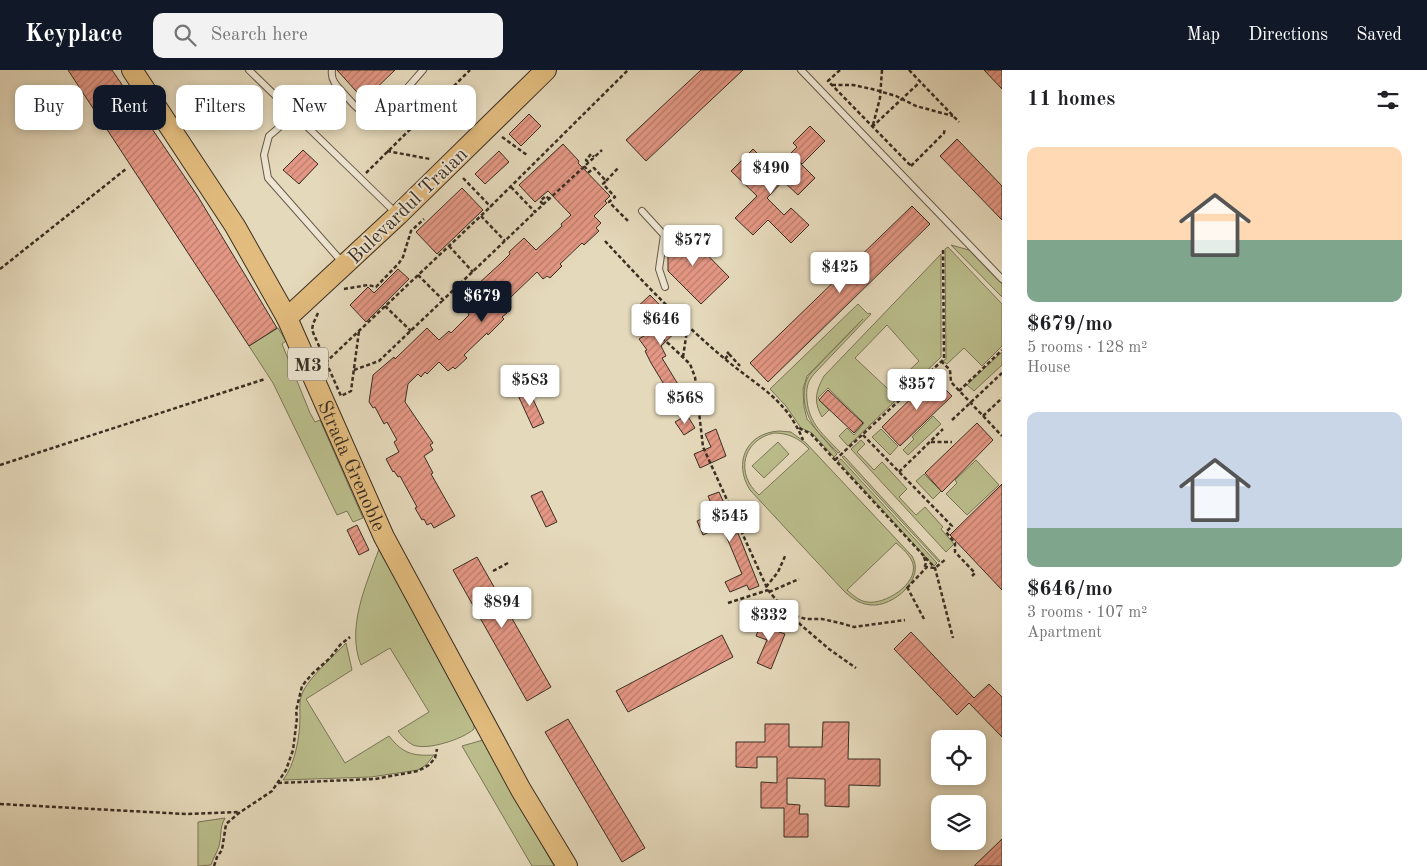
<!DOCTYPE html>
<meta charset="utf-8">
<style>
:root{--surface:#fff;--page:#f2f2f2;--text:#202124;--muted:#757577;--accent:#111827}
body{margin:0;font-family:"Old Standard TT",serif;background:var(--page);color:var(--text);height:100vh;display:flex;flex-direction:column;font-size:19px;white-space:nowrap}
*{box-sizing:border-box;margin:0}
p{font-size:16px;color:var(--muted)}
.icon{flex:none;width:28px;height:28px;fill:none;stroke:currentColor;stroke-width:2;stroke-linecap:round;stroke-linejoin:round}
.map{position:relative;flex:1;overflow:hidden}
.panel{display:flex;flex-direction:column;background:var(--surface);width:425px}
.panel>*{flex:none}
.guide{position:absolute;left:15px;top:15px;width:475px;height:45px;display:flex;gap:10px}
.controls{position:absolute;left:931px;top:660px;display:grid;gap:10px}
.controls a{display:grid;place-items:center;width:55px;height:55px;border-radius:10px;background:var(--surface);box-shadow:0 2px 8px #0003;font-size:25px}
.price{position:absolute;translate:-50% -42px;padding:0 11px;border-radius:5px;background:#fff;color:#222;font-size:16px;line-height:32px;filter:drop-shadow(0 1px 2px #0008)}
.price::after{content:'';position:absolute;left:50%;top:30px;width:15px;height:11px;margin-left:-8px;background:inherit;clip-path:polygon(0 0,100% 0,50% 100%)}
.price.selected{background:var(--accent);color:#fff}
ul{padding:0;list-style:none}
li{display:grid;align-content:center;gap:10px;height:265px;padding:0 25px}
li span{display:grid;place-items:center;height:155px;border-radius:10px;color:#555}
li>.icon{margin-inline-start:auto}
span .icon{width:90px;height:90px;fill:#fffc;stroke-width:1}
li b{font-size:21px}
h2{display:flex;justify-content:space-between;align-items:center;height:60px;padding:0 25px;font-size:21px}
.tag{padding:0 18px;border-radius:10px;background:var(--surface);box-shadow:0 2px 8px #0003;font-size:18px;line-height:45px}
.tag.selected{background:var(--accent);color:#fff}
header{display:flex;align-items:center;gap:30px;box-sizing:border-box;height:70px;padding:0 25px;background:var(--accent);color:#fff}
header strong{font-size:24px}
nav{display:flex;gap:28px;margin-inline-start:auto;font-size:18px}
.search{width:350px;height:45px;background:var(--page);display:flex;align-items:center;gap:12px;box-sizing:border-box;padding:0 18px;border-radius:10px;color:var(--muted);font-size:19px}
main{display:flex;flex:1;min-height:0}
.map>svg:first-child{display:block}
.green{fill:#bbbe8c;stroke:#7a7658;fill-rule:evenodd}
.building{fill:url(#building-hatch);stroke:#3a2e23}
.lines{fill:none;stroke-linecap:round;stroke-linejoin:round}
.service-casing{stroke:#655949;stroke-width:8}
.primary-casing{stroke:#3a2e23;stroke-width:22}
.trunk-casing{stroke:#3a2e23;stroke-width:22}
.path{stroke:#3a2e23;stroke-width:2.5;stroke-dasharray:4 2.5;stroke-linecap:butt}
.service{stroke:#eee6d3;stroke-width:6}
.primary{stroke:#e2bc7e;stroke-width:20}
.trunk{stroke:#e2bc7e;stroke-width:20}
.labels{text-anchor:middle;stroke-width:4;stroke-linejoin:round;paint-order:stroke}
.shield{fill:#eee6d3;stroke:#706558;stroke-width:1}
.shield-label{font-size:19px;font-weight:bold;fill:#3a2e23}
.street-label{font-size:20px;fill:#3a2e23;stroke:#eee6d3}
</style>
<header>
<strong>Keyplace</strong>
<div class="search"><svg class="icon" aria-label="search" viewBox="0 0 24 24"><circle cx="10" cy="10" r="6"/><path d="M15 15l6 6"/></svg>Search here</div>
<nav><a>Map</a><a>Directions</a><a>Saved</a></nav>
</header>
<main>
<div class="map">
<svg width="1002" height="796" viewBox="0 0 1002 796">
<defs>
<pattern id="building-hatch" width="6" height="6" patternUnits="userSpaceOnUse" patternTransform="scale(1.25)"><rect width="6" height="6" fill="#e49784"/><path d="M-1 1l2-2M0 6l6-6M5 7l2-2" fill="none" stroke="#ba7c6c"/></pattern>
</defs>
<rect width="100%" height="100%" fill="#e5d9bb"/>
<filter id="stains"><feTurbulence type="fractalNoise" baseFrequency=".004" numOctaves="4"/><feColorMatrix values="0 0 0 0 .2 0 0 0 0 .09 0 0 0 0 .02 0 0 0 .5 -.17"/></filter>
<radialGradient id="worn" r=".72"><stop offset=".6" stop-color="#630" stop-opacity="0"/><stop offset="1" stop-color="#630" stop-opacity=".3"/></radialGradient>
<path class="green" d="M951,175L969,180L1002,214V227Z
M948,177L1002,234V276L982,296L964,278L947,294L943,291L946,289L945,179Z
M941,184V287L848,376L839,366L847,358L854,365L864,353L828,318L818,328L829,340L822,347C813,331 816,321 824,306ZM887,255L919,291L889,320L855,288Z
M858,234L868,244L870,243L871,244L814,304C807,312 806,319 807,330C809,354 824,365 840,382L838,383C821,365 806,354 804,327C804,319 805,311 810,304L863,249L807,306L803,319L804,337L807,349L837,384L834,387L812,363L801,358L786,336L770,319Z
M278,258L286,271L282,274L310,343L315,352L320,350L363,448L353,452L347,441L337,445L273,313L249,276Z
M1002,282V295L974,321L967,315Z
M933,346L941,354L908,385L903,380L914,369L912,367Z
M881,359L898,376L890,385L872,367Z
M779,361L791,362L806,373L912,486C926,509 893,537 871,535C859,534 851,528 843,520L750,420C733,393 746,363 779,361ZM774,363C788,363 799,368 809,379L759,425C735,404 742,370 774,363ZM896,473C902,478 911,486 913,494C918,514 885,535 867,532C859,531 853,525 847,520Z
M861,370L865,374L857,382L874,400L882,392L907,419L899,427L916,445L925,437L943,457L941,459L954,474L946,482L851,379Z
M778,372L789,384L764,408L752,396Z
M844,386L940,491L939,492L842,387Z
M841,389L937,493L934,496L838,391Z
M976,390L999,415L967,445L946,424L957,413L955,410Z
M924,404L941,421L933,429L916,411Z
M379,479L474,655V659C463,669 427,681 413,675C407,672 402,666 398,661L429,642L390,578L361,595C346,558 366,515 379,479Z
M346,573L352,600L306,629L345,693L389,666C403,684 413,686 434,685L426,695L418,700L371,707L283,710C295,695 300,666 300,647C300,639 299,632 302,624C308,608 334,586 346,573Z
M483,670L554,796H532L462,676Z
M225,748C219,759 222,765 219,776C217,783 213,788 211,795L198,796V752Z"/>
<path class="building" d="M68,0H112L197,125L277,258L249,276Z
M337,0H395L364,30Z
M701,0H743L646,91L626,70Z
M984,0H1002V19Z
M529,44L541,56L521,76L509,64Z
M810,56L825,71L802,94L791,83L797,77L793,73Z
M957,69L1002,116V150L940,86Z
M563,74L579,91L578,93L610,126L605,131L607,133L594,146L601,153L596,158L599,161L584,175L582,173L560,194L562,196L550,208L547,206L543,209L537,202L515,223L501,237L507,243L502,247L504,249L488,265L487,263L464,285L467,288L455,299L453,297L448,301L439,292L427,304L425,302L421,307L418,304L408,314L405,332L433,373L430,375L433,380L424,386L433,403L431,404L455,446L434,458L431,453L427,455L424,449L422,450L415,438L417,437L400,406L398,407L394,401L393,402L386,389L399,382L394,372L397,370L387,352L384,354L375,337L373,338L369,332L373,305L394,287L395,289L427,258L439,270L449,261L451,263L469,245L468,243L477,235L467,224L501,193L510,184L509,182L524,168L536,180L562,156L561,154L571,145L548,121L535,132L519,115Z
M753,79L779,105L796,89L815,108L798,125L783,111L767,128L784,145L791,138L809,155L791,173L768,150L753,165L735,148L757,126L731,101Z
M303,80L318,94L299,114L283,100Z
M499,81L509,92L485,114L475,104Z
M462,118L483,140L437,184L416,162Z
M912,136L930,154L768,312L750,293Z
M681,158L729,207L701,234L668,201V170Z
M398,199L409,209L366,252L350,235L368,217L374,223Z
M650,225L681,257L661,276L666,286L662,288L679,316L682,314L692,332L679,339L651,293L645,281L647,280L639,269L652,261L633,241Z
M933,307L952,326L900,376L882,357Z
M527,316L544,353L533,358L516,321Z
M828,320L863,353L854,363L819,330Z
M687,345L695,358L684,365L675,352Z
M977,353L993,370L942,422L925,403Z
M716,359L726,386L700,398L694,384L711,377L705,364Z
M1002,414V520L950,465Z
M542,421L557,452L546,457L531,426Z
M719,422L740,468L759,516L749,520L747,515L730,522L725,512L742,504L722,456L703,465L697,451L715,443L708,426Z
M357,455L369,480L359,485L347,460Z
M477,487L551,617L527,631L453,500Z
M765,544L776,548L771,559L785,564L771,599L757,593L767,570L756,566Z
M911,562L974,628L989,614L1002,627V667L969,633L957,645L894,579Z
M722,565L733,587L628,642L616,621Z
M568,649L645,778L622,792L545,662Z
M823,652H849L848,689H880V716L849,715V737L825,736V709L787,708V734L800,735L799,744H808V767H784V738H761V712L777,713V687H757V698L736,697V672H765V654H789V677H822Z
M1002,769V796H974Z"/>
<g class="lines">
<defs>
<path id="service" d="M249,0L397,144
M332,0C330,11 339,18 346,26C351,31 356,39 363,42C384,51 410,14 423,0
M801,0L1002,209
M305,55H282L269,66L264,85L268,108L343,193
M642,141L664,165L659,199L665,217"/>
<path id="primary" d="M132,0L235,156L287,248"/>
<g id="trunk">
<path id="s1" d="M546,0L398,145L287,248L384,467L521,720L567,796"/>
</g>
</defs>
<use href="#service" class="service-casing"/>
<use href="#primary" class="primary-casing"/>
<use href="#trunk" class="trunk-casing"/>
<path class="path" d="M840,0L828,11L911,96
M909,0L959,52
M832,15H853L872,19L896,26L916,36L953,46
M873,55L880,28L882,0
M872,57L920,12
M502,67L527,85
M387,81L430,89
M588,92L586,90L591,84L594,87
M584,96L589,102L594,98L606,111L603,114L615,127L609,132L629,152
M911,96L944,63L945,58
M366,103L470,0
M463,108L491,137
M606,111L619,97
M511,117L535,142L602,80
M543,134L540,131L546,126L549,129
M481,146L505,171
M605,171C643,212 682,253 725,289C758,317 786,328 803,370
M449,176L473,202
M0,199L126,99
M418,205L443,230L535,142
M344,219L368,215L376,217L399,193L403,187L411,161L424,149
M385,236L411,261
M318,243L313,254L312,260L326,292L486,141L628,0
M639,256L652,261L669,274L690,294L695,307L703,377L768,520L787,543L829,579L856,598
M729,284L740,296
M683,287L688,254
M725,289L729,284L727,282
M941,291L950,300L951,312L1002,366
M326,292L341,326L351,321L359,261
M354,300L379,291L443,230
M959,321L1002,280
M983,346L1002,328
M952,350L1002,303
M799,358L811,364L935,498L953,568
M863,365L952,456L946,462L955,473V482L975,503L972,506
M931,372H952
M835,390L944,289L943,179
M0,395L265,309
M899,402L943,359
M924,487L926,493L924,499
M493,501L508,493
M766,517L778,502L786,484
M907,517L924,549
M907,518L927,497L935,498L946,489
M769,522L799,509
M728,533L768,520
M789,544L806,549H822L840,553L854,557L905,550
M278,713L375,709L418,701L429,695L435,688L437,679
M0,734L186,744L239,742
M214,796L217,787L222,780L226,754L239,743L272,721L286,700L293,680L297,648L296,641L302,616L312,604L330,588L340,575L350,567"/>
<use href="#service" class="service"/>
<use href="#primary" class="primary"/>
<use href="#trunk" class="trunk"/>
</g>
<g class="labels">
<rect class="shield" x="288" y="277.5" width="40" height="33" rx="4"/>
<g class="shield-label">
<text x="308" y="301">M3</text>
</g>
<g class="street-label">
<text transform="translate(407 135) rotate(-44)" y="7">Bulevardul Traian</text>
<text dy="7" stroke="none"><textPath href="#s1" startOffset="520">Strada Grenoble</textPath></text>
</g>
</g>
<rect width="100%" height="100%" filter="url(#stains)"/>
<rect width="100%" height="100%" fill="url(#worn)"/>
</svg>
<div class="controls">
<a><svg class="icon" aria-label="locate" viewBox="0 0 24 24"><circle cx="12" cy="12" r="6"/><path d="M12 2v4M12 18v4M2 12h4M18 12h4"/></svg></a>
<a><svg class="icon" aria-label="layers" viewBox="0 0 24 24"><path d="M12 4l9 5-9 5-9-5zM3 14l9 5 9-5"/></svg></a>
</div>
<b class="price" style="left:771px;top:125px">$490</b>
<b class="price" style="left:693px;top:197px">$577</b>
<b class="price" style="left:840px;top:224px">$425</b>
<b class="price selected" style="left:482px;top:253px">$679</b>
<b class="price" style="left:661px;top:276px">$646</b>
<b class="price" style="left:530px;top:337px">$583</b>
<b class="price" style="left:917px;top:341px">$357</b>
<b class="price" style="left:685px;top:355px">$568</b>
<b class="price" style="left:730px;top:473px">$545</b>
<b class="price" style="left:502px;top:559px">$894</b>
<b class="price" style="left:769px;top:572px">$332</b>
<div class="guide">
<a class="tag">Buy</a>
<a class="tag selected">Rent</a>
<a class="tag">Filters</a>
<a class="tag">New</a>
<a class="tag">Apartment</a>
</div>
</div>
<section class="panel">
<h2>11 homes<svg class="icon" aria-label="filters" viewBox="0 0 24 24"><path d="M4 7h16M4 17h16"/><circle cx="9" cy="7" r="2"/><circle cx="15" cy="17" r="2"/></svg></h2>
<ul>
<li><span style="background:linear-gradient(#ffd9b3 60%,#7fa58c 0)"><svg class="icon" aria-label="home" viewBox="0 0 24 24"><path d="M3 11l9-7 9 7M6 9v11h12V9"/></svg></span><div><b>$679/mo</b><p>5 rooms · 128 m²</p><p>House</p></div></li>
<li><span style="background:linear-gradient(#c9d6e8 75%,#7fa58c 0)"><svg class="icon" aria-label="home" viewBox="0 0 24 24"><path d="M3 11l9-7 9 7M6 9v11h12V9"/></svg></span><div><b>$646/mo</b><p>3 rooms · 107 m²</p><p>Apartment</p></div></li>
</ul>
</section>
</main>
